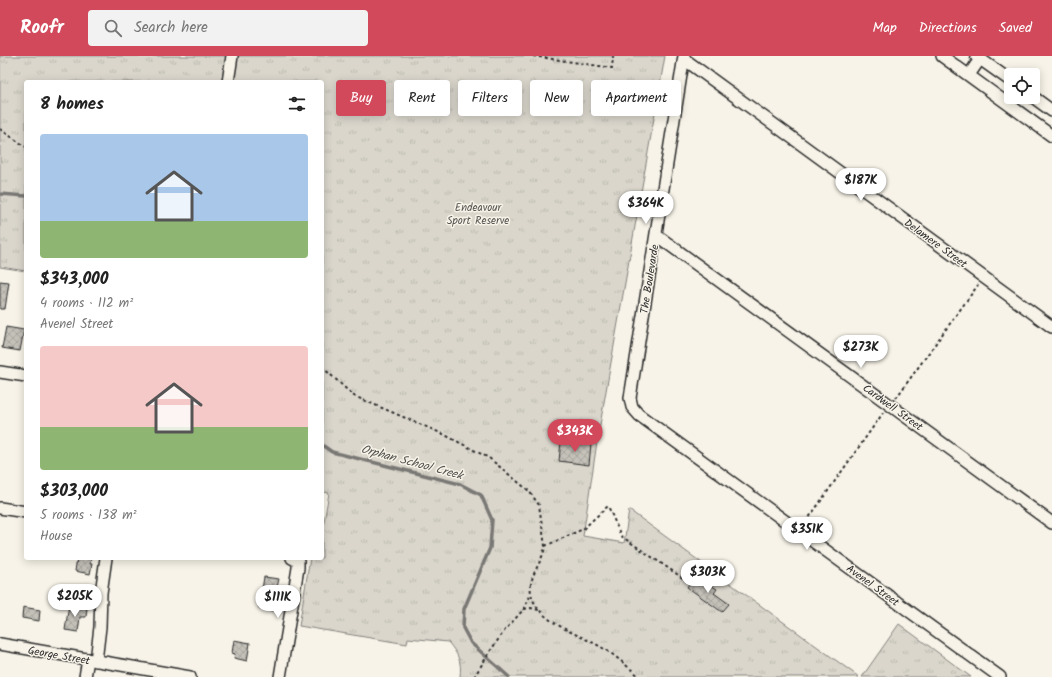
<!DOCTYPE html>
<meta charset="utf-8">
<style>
:root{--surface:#fff;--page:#f2f2f2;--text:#222;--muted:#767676;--accent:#d1495b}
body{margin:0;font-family:Kalam,sans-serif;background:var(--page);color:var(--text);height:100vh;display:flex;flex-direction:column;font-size:15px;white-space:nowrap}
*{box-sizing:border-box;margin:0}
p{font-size:13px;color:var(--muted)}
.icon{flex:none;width:22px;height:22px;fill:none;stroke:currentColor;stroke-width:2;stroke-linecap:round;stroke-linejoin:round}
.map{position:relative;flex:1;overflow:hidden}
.details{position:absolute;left:24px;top:24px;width:300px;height:480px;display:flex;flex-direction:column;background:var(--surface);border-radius:4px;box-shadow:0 2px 10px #0003}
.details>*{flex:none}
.hud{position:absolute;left:336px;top:24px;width:380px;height:36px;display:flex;gap:8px}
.controls{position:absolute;left:1004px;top:12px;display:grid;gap:8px}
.controls a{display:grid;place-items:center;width:36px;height:36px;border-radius:4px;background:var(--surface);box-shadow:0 2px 10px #0003;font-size:20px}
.price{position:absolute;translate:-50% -34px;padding:0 9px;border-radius:14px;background:#fff;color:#222;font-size:13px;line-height:26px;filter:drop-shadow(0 1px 2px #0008)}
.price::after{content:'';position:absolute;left:50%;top:24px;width:12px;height:9px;margin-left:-6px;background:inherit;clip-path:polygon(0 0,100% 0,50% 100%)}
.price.active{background:var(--accent);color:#fff}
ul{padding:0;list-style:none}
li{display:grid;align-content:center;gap:8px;height:212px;padding:0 16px}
li span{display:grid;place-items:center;height:124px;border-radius:4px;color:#555}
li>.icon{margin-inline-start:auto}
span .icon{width:72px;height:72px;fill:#fffc;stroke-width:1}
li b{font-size:17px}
h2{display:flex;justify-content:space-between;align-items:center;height:48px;padding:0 16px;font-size:17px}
.tag{padding:0 14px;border-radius:4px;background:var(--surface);box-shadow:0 2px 10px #0003;font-size:14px;line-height:36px}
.tag.active{background:var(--accent);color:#fff}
header{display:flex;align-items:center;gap:24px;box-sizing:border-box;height:56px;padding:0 20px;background:var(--accent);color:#fff}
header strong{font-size:19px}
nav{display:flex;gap:22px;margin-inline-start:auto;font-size:14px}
.search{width:280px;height:36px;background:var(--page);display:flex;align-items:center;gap:10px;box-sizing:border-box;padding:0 14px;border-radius:4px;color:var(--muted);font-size:15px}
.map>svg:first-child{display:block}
.park{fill:url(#park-tufts);stroke:#82807c}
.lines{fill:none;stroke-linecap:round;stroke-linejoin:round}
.stream{stroke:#7a7874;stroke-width:3.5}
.building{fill:url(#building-cross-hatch);stroke:#2b2b2b}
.minor-casing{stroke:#2b2b2b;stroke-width:14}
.path{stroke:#2b2b2b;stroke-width:2;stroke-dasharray:3 3;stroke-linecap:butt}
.minor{stroke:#f7f3e8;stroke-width:11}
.labels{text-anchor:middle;stroke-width:3;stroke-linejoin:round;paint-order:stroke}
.park-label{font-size:11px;fill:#575653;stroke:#f7f3e8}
.street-label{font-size:11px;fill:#2b2b2b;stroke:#f7f3e8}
.water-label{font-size:12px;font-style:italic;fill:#53524f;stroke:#f7f3e8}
</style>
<header>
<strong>Roofr</strong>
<div class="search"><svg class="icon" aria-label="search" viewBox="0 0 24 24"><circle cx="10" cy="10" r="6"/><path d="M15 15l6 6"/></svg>Search here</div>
<nav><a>Map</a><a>Directions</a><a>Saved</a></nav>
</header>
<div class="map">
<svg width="1052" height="621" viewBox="0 0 1052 621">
<defs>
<pattern id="park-tufts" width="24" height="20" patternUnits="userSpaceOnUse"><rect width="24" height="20" fill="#dad6cc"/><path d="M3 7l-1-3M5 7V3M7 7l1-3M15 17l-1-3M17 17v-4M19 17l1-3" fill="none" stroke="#bbb8af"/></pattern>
<pattern id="building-cross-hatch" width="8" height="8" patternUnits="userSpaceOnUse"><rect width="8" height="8" fill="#c4c1b9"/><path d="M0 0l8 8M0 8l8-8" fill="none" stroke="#a9a69f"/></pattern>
</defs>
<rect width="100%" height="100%" fill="#f7f3e8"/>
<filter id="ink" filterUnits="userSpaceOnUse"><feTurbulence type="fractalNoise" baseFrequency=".025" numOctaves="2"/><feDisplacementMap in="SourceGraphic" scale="8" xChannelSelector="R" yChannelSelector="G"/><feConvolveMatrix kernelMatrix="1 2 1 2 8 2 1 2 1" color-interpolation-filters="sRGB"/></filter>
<g filter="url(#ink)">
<path class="park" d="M0,0H665L597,386L583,480L624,487L629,454L859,621H460C462,605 458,598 448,586L408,582L407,588L299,570L310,502H322V477L329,437L322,436V26H26V215L0,211Z
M899,568L971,621H862Z"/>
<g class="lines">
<path class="stream" d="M0,138L26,140
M322,389L332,396L460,428L481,439L492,464L490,492L464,553L463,572L471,587L509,621"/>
</g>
<path class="building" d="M0,225L9,226L5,253H0Z
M6,271L24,274L20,295L2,292Z
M561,385L591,388L589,409L559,405Z
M77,502H91L90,508H92L90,518L75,515Z
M264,521L279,523L277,531H280L278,542H276L274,555L259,552Z
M693,522L704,530L706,526L717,533L714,537L729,548L722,556L687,531Z
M69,549L87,552L86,561H80L78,576L65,574Z
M23,551L40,554L39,565L22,562Z
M234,584L250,587L247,605L234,602L235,598L232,597Z"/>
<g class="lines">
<defs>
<path id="minor" d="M684,0L630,342L632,351L639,359L1000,621
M942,0L1052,80
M976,0L1011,25
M684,3L1052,271
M969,19L980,3
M228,26L232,0
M1033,41L1052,55
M656,179L1052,467
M0,316L26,320
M0,452L26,456
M0,588L190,621
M96,605L100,571L101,537L106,502
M85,621L88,603
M280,621L298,512V505L292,502"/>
</defs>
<use href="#minor" class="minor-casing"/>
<path class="path" d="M533,0L612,12L613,0
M0,73L26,91
M322,311L354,340L443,378L489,402L529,435L539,449L545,490C543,506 528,520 531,537C536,566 579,578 601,591C615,599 628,611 640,621
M896,342L978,229
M806,466L883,357
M545,490L583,473L608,450L621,480L690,527
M524,553L531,552L539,554
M474,621L493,591L505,574L524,553L531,538"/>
<use href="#minor" class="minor"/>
</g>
</g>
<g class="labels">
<g class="park-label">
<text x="478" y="155">Endeavour<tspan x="478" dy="13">Sport Reserve</tspan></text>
</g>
<g class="street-label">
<text transform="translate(936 187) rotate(36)" y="4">Delamere Street</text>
<text transform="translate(649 223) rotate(-81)" y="4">The Boulevarde</text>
<text transform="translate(893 351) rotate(36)" y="4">Cardwell Street</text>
<text transform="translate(873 529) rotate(36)" y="4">Avenel Street</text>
<text transform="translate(59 599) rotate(10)" y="4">George Street</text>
</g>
<g class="water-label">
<text transform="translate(412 406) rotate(15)" y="4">Orphan School Creek</text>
</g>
</g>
</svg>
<div class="controls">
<a><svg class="icon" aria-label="locate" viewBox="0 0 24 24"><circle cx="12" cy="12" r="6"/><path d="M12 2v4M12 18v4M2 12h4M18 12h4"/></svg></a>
</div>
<b class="price" style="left:861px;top:146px">$187K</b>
<b class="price" style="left:646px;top:169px">$364K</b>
<b class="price" style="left:861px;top:313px">$273K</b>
<b class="price active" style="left:575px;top:397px">$343K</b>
<b class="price" style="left:807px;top:495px">$351K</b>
<b class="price" style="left:708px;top:538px">$303K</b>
<b class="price" style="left:75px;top:562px">$205K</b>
<b class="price" style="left:278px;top:563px">$111K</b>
<div class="hud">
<a class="tag active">Buy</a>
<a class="tag">Rent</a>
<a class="tag">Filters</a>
<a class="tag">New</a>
<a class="tag">Apartment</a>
</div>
<section class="details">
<h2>8 homes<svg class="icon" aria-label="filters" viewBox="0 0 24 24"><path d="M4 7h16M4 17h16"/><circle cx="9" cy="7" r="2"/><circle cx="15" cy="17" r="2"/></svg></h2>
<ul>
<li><span style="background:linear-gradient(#a9c7e8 70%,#8fb573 0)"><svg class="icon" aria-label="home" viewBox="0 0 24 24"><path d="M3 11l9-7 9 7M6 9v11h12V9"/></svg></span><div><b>$343,000</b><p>4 rooms · 112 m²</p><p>Avenel Street</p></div></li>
<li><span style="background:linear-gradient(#f6c9c9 65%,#8fb573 0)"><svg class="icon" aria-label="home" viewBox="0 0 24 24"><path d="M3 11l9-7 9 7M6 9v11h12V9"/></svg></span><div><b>$303,000</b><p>5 rooms · 138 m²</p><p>House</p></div></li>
</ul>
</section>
</div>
